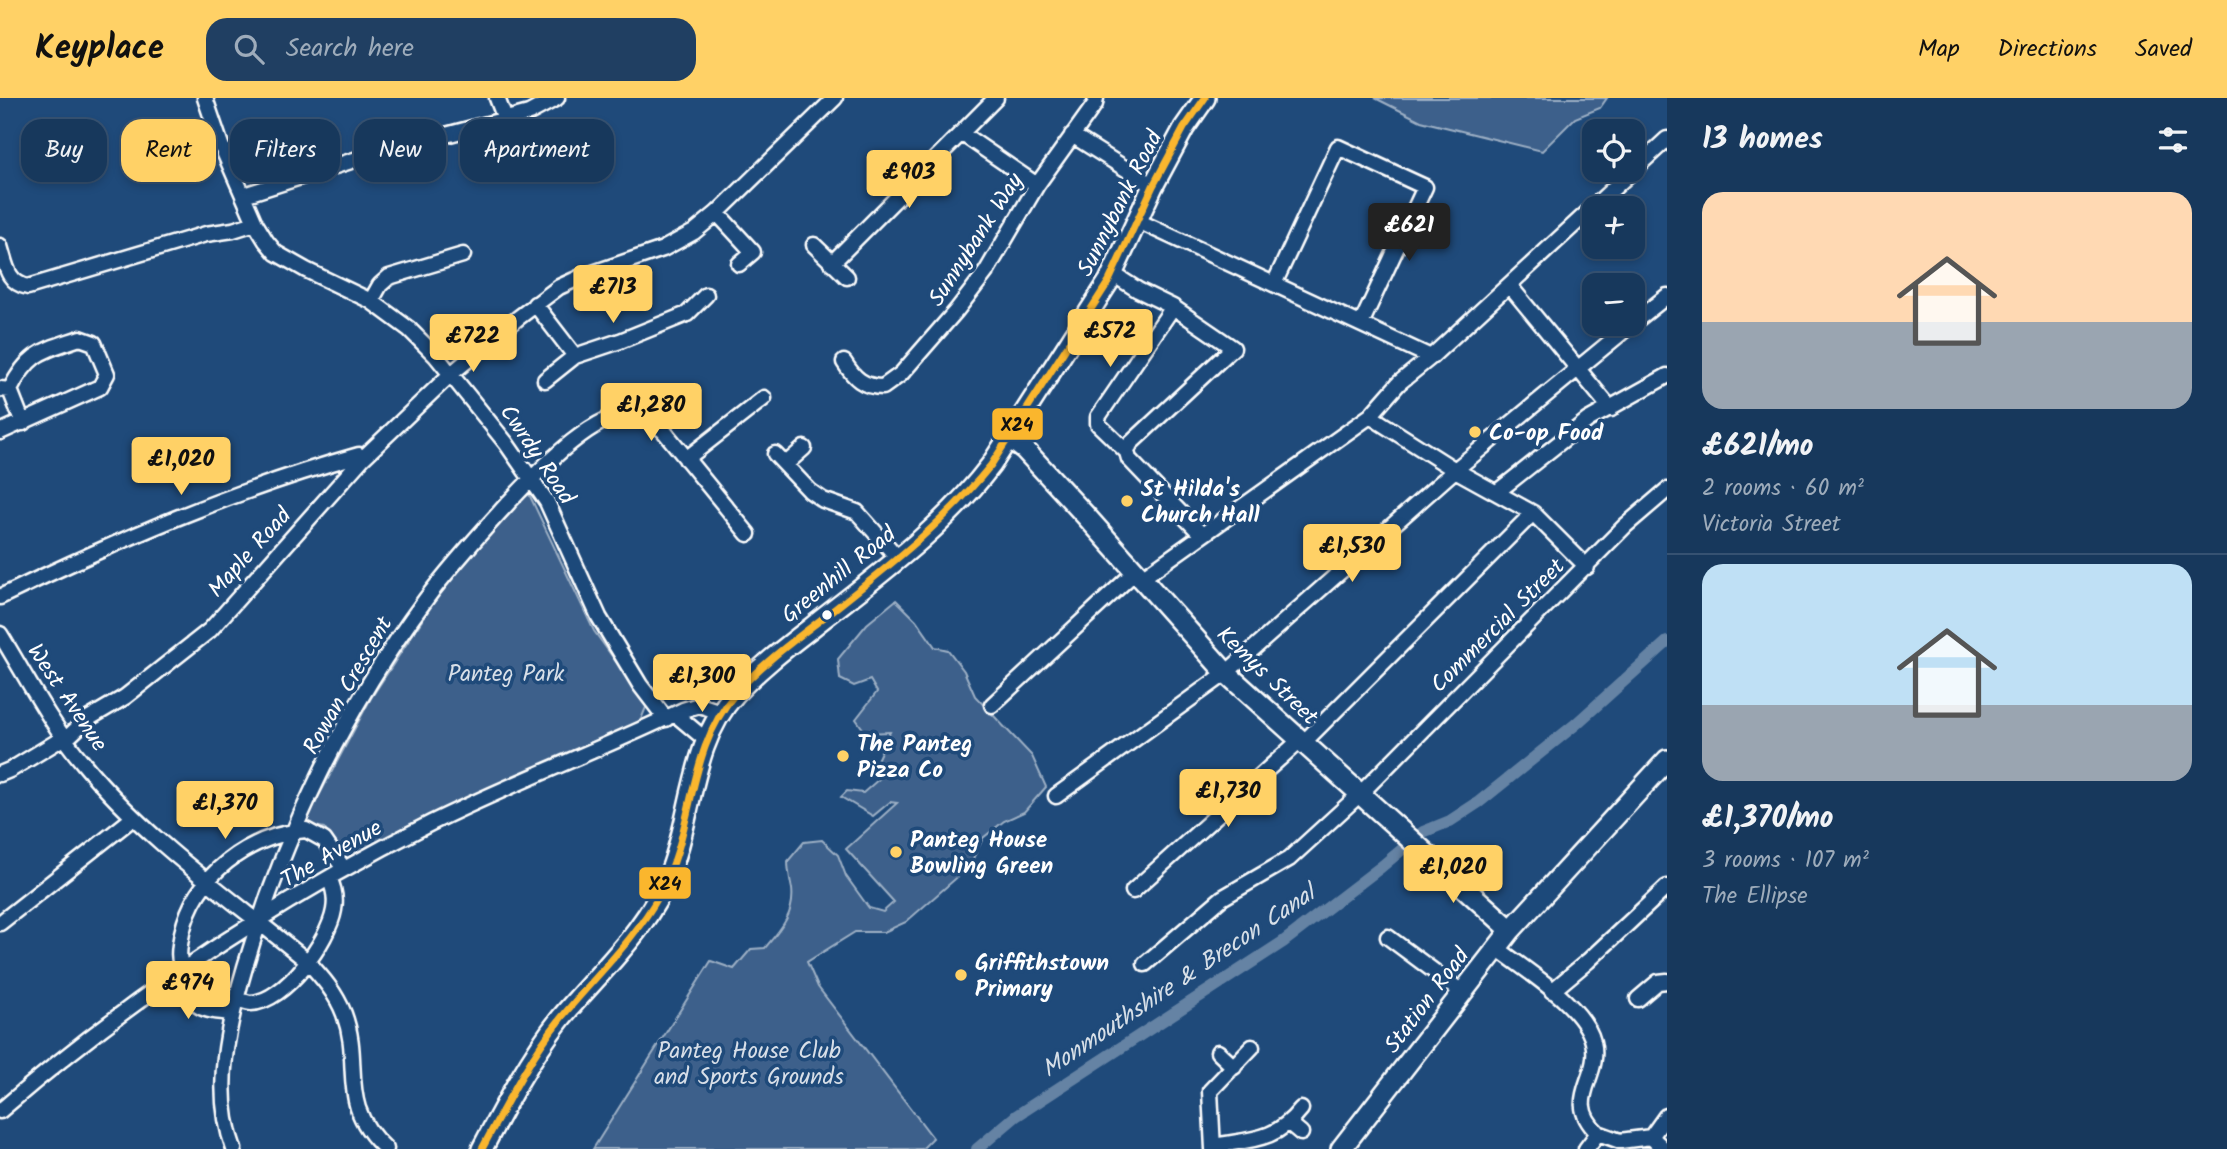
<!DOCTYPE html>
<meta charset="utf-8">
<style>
:root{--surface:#17385c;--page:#203f62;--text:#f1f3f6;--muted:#9eacbb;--line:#365272;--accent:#ffd166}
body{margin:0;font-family:Kalam,sans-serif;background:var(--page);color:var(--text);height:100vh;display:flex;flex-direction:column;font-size:26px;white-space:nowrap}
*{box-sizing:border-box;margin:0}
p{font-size:23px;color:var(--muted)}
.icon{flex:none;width:38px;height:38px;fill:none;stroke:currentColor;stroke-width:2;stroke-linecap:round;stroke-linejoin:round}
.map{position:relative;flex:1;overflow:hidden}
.details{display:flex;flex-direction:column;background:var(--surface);width:560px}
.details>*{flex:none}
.top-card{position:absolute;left:21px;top:21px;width:665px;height:63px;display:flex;gap:14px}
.buttons{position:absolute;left:1582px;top:21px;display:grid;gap:14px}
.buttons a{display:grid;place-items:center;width:63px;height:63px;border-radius:14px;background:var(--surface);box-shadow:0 4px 10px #0003,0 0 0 2px var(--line);font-size:35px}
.price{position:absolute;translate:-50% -60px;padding:0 16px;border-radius:7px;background:var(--accent);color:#111;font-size:23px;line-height:46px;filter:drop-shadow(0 2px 4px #0008)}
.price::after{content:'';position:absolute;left:50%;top:42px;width:21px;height:16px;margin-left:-10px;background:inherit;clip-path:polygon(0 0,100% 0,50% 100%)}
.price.on{background:#222;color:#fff}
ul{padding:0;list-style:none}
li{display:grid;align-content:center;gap:14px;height:371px;padding:0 35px}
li+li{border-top:2px solid var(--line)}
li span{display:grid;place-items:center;height:217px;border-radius:21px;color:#555}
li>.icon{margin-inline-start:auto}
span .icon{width:126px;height:126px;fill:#fffc;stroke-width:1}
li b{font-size:30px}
h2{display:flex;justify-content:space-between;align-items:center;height:84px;padding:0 35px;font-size:30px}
.pill{padding:0 24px;border-radius:21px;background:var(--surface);box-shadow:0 4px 10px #0003,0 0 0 2px var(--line);font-size:24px;line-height:63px}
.pill.on{background:var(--accent);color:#111}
header{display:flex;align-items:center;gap:42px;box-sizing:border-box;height:98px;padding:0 35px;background:var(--accent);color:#111}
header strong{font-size:33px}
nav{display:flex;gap:38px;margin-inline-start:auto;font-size:24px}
.search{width:490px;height:63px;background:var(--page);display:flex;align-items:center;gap:18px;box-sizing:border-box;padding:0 24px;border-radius:21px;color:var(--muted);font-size:26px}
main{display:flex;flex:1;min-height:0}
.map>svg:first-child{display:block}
.green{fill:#3c618b;stroke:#9eb0c5;stroke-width:2}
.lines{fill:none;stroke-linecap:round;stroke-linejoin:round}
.canal{stroke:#6583a4;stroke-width:12}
.minor-casing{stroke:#fff;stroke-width:19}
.tertiary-casing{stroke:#fff;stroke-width:24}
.minor{stroke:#1f4a7a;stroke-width:14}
.tertiary{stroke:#1f4a7a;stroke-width:19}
.bus-1-casing{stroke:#1f4a7a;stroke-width:12}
.bus-1{stroke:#fab62d;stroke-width:7}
.poi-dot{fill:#ffd166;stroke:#1f4a7a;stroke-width:2.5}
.bus-dot{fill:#fff;stroke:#1f4a7a;stroke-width:2.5}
.labels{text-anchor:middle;stroke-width:7;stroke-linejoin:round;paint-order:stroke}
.street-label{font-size:23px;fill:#fff;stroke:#1f4a7a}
.poi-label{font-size:23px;font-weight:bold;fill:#fff;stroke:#1f4a7a;text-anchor:start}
.park-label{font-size:23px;fill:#d8dfe8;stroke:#1f4a7a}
.water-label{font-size:24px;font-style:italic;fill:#d8e0e8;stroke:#1f4a7a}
.line-badge{stroke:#1f4a7a;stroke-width:2.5}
.pale-badge-label{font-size:19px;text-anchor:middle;font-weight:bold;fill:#111}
</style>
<header>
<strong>Keyplace</strong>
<div class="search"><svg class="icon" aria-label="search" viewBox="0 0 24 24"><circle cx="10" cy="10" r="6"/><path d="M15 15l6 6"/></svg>Search here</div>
<nav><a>Map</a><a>Directions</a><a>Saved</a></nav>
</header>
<main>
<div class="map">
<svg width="1667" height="1051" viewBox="0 0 1667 1051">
<rect width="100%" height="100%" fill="#1f4a7a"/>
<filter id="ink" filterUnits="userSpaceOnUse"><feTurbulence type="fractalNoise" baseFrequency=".0143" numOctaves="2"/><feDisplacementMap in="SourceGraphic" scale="14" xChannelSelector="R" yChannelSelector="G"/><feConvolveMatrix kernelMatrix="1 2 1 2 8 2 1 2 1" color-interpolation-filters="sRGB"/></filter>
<g filter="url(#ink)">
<path class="green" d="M1375,0H1607L1600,10L1575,20L1542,53L1421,23Z
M529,396L594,533L647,607L640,624L425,720L347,762L324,730L304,726L371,600L440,495L515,406Z
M896,502L916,522L935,549L948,552L964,573L975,598L1032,658L1046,689L1024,714L1004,723L983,740L969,769L906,824L884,834H855L807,864L818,889L933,1040L922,1051H593L711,863L734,871L751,851L765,850C780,832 795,816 792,791C790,781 788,773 788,763L804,744L822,742L838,757L846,778L869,810L883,814L894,804L846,751L897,705L890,704L873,718L841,699L847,693L863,695L879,681L872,673L890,634L866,635L856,621L877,594L870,582L854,588L840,581L838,561L867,526Z"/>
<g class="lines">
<path class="canal" d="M977,1051L1016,1018L1283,844L1381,769L1423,734L1450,723L1479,704L1576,626L1667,544"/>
<defs>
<path id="minor" d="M205,0L221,47L255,125L266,143L276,155L306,172L371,203L409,231L436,258L506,345L547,404L599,519L640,587L666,621
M497,0L505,21
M961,35L1037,87
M1072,37L1153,88
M244,97L370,57L529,15L557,0
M717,115L753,154L739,166
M1138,123L1431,259
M814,147L847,179
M0,148C6,167 7,185 28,189L206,136L233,132L255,125
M832,165L996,0
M1113,176L1138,192L1173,209L1098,319V326L1127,354
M1274,186L1338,49L1425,89L1361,226
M1509,187L1611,311
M371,203L380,187L389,179L463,157
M535,206L575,258
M1173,209L1233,250L1130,346L1127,354L1129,361L1202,437
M1633,225L1667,198
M844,264C854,280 863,289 883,289L901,276L956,213L986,174L1037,87L1095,6L1096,0
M545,282L575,258L620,243L687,216L706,197
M0,291L10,292C29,254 42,253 80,240L94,245L107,276L100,289L0,334
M10,292L23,325
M1370,318L1455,372L1533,415L1587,469
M775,356L810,393L823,402L857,414L898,460
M686,361L764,300
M786,366L804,350
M1497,394L1588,322L1667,278
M1142,480L1370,318L1399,285L1431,259L1667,41
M0,499C116,443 234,392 359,357L362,361
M0,536C27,580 51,627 84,666C147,743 231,800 307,863C322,879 336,895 344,916C363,967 336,1006 386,1051
M992,607L1136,473
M675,616L706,642
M65,642L86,622L125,599L210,532L362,361L451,276L518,220L559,189L581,179L663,151L694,134L717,115L835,0
M1302,646L1533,415
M0,676L12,671L63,640
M1056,698L1226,575L1455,372L1632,226
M1133,793L1299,643
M0,825L133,720
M1388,839L1462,894
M1497,850C1526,873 1584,907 1593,944C1602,980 1562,1001 1598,1035L1586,1051
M1145,866L1222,800L1289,761L1360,696L1625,428L1667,392
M184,872C176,861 180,847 182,835C195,776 248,738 306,732L324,742L344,771
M173,878C196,909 195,912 233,915
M1552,893L1588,863L1667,789
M236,901C240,902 247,905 251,905C285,904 329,842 334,812C336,801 334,790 329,780
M1638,901L1658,884L1667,883
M1218,954L1234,969
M0,1013C131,900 277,802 431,725C514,684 600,652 683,612L699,607L721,614
M1289,1025L1301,1035
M1598,1035L1620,1043L1651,1039L1666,1018
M1651,1039L1664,1051
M1213,1048C1251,1041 1275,1044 1301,1011
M234,1051C212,993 228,927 245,869C283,739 345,610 426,501C452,466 480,436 509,404C535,377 596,310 636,316C646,318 655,326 663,332L748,436
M1213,1051L1210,993L1252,949"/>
<path id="tertiary" d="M1008,339L1025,352L1086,418L1226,575L1511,832
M482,1051C505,1007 530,959 561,920C600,873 649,831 671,772C693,714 691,644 735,596C758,571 785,550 811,530C874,480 942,432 991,367L1109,183L1153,88L1184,30L1205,0
M1341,1051L1511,832L1667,662"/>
</defs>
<use href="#minor" class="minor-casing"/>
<use href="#tertiary" class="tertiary-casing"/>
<use href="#minor" class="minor"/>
<use href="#tertiary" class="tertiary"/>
<defs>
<path id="bus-1" d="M482,1051C506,1006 529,960 561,920C594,879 634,843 660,796C695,733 686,652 736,595C763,564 799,539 832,513C889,468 945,424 991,367L1109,183L1153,88L1184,30L1205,0"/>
</defs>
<use href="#bus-1" class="bus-1-casing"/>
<use href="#bus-1" class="bus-1"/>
</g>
</g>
<g class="poi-dot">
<circle cx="1475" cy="334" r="7"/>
<circle cx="1127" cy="403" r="7"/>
<circle cx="843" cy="658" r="7"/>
<circle cx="896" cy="754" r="7"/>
<circle cx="961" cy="877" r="7"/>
</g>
<circle class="bus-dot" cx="827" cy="517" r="6"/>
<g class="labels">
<g class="street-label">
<text transform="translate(1119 105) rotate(-63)" y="8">Sunnybank Road</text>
<text transform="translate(975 141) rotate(-57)" y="8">Sunnybank Way</text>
<text transform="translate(538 356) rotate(56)" y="8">Cwrdy Road</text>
<text transform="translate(249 454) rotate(-48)" y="8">Maple Road</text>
<text transform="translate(838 476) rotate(-39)" y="8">Greenhill Road</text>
<text transform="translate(1497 527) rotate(-45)" y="8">Commercial Street</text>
<text transform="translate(1268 577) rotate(44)" y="8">Kemys Street</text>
<text transform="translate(347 587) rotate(-60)" y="8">Rowan Crescent</text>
<text transform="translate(68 599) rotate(56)" y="8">West Avenue</text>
<text transform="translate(331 755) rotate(-30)" y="8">The Avenue</text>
<text transform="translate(1426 902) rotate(-53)" y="8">Station Road</text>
</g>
<g class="poi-label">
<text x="1489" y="342">Co-op Food</text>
<text x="1141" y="398">St Hilda's<tspan x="1141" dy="26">Church Hall</tspan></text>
<text x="857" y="653">The Panteg<tspan x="857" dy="26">Pizza Co</tspan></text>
<text x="910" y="749">Panteg House<tspan x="910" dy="26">Bowling Green</tspan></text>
<text x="975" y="872">Griffithstown<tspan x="975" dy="26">Primary</tspan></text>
</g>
<g class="park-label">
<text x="506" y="583">Panteg Park</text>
<text x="749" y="960">Panteg House Club<tspan x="749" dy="26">and Sports Grounds</tspan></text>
</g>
<g class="water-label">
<text transform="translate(1178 883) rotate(-34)" y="8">Monmouthshire &amp; Brecon Canal</text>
</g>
</g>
<g class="line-badge">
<rect x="991" y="309" width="53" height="34" rx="7" fill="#fab62d"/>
<rect x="638" y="768" width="54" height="34" rx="7" fill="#fab62d"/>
</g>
<g class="pale-badge-label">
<text x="1017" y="333">X24</text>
<text x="665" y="792">X24</text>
</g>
</svg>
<div class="buttons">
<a><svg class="icon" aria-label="locate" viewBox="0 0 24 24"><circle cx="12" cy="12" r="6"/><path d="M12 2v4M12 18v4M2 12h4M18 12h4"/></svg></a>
<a>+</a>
<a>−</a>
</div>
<b class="price" style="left:909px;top:112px">£903</b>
<b class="price on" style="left:1409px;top:165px">£621</b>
<b class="price" style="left:613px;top:227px">£713</b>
<b class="price" style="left:1110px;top:271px">£572</b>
<b class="price" style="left:473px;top:276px">£722</b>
<b class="price" style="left:651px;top:345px">£1,280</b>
<b class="price" style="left:181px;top:399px">£1,020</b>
<b class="price" style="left:1352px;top:486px">£1,530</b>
<b class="price" style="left:702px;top:616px">£1,300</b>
<b class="price" style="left:1228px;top:731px">£1,730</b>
<b class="price" style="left:225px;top:743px">£1,370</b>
<b class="price" style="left:1453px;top:807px">£1,020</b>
<b class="price" style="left:188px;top:923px">£974</b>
<div class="top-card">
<a class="pill">Buy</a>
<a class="pill on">Rent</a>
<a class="pill">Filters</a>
<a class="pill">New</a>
<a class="pill">Apartment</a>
</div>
</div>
<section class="details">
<h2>13 homes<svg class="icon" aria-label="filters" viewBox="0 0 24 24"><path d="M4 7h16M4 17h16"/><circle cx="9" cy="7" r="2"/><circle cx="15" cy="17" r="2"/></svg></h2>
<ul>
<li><span style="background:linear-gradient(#ffd9b3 60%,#9aa5b1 0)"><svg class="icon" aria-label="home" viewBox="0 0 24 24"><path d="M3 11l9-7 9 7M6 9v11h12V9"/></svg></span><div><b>£621/mo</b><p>2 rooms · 60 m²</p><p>Victoria Street</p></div></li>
<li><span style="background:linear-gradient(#bfe0f5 65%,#9aa5b1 0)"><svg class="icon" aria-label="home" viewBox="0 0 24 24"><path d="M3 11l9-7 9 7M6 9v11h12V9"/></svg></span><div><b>£1,370/mo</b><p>3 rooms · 107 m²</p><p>The Ellipse</p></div></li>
</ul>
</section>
</main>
